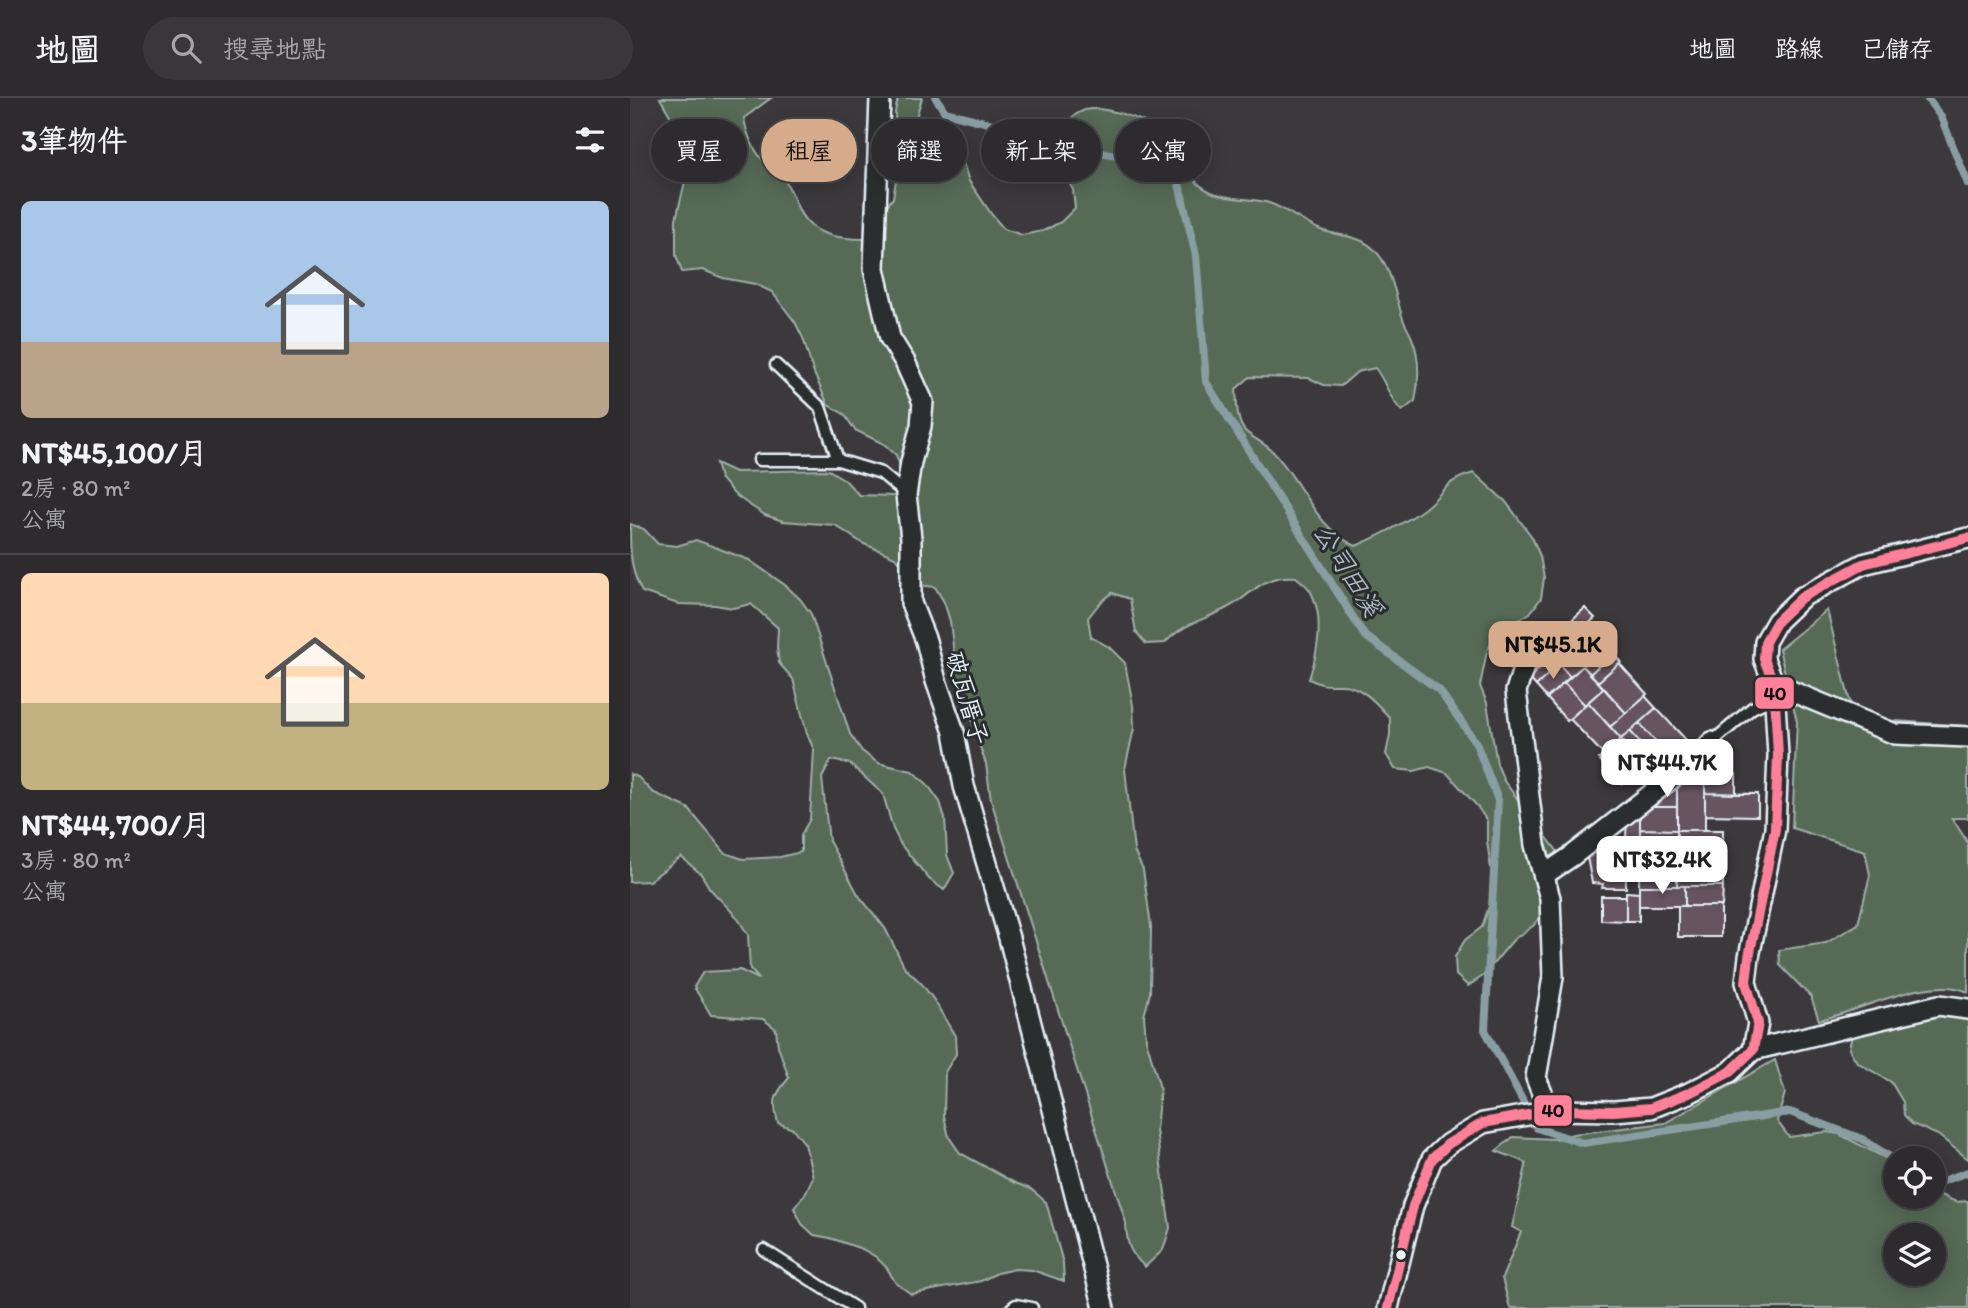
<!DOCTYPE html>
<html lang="zh-TW">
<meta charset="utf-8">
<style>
:root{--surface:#2d2b2e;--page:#39373a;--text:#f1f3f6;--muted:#a7a7aa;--line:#48474a;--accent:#d6ab8b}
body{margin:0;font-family:Itim,"LXGW WenKai TC",sans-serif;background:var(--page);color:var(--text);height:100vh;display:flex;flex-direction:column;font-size:26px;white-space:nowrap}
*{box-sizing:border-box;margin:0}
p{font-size:23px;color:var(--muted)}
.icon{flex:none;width:38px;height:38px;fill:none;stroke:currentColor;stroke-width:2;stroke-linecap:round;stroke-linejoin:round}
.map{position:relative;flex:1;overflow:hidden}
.details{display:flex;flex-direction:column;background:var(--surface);width:630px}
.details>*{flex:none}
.banner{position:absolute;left:21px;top:21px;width:665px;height:63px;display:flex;gap:14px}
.buttons{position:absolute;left:1253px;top:1048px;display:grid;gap:14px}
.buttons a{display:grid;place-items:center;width:63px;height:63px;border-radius:50%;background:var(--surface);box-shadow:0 4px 18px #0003,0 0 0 2px var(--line);font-size:35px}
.price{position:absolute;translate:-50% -60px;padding:0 16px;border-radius:14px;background:#fff;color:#222;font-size:23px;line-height:46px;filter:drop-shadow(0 2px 4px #0008)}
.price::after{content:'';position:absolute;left:50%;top:42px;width:21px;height:16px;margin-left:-10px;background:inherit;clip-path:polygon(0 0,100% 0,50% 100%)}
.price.selected{background:var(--accent);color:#111}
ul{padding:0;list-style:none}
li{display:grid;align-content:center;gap:14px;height:371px;padding:0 21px}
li+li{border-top:2px solid var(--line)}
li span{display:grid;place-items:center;height:217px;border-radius:10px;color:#555}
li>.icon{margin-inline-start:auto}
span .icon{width:126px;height:126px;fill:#fffc;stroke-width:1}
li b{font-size:30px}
h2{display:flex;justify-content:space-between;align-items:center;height:84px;padding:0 21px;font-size:30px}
.chip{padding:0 24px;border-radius:32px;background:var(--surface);box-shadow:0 4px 18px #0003,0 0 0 2px var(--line);font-size:24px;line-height:63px}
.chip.selected{background:var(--accent);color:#111}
header{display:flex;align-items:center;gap:42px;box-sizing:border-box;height:98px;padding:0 35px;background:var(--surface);border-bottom:2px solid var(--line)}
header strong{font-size:33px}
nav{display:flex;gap:38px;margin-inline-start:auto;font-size:24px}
.search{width:490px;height:63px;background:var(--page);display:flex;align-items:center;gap:18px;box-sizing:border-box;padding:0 24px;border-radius:38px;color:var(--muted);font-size:26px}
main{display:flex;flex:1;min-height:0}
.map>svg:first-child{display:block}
.green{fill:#566b56;stroke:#9faea7;stroke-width:2;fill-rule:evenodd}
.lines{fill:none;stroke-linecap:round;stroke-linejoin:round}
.stream{stroke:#899ea3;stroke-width:8}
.building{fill:#66555f;stroke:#e8f1f8;stroke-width:2}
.lane-casing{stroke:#e8f1f8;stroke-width:15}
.street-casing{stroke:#e8f1f8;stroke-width:24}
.lane{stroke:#2a2d2e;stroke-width:10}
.street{stroke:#2a2d2e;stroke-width:19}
.bus-1-casing{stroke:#2a2d2e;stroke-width:16}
.bus-1{stroke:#ff8098;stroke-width:10}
.bus-dot{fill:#e8f1f8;stroke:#2a2d2e;stroke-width:2.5}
.labels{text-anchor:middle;stroke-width:6;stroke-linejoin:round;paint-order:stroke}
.street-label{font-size:24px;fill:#e8f1f8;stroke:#2a2d2e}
.water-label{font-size:26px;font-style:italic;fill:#a8bac0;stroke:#2a2d2e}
.line-badge{stroke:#2a2d2e;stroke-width:2.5}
.pale-badge-label{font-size:19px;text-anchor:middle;font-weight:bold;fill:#111}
</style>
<header>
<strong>地圖</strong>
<div class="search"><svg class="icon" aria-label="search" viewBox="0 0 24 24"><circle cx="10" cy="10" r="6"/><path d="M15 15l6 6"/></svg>搜尋地點</div>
<nav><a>地圖</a><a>路線</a><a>已儲存</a></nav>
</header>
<main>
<section class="details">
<h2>3筆物件<svg class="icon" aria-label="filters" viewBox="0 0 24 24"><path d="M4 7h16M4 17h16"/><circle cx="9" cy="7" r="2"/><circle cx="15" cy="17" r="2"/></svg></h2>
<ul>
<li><span style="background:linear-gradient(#a9c7e8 65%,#b9a48a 0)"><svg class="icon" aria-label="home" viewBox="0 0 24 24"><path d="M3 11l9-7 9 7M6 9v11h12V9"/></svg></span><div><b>NT$45,100/月</b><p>2房 · 80 m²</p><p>公寓</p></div></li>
<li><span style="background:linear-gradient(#ffd9b3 60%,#c2b280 0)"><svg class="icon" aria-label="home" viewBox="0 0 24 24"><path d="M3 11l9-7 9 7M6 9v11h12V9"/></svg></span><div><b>NT$44,700/月</b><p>3房 · 80 m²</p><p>公寓</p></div></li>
</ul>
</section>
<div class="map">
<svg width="1338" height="1210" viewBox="0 0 1338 1210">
<rect width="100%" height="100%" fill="#3c393d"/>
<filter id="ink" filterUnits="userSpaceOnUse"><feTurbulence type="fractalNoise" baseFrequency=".0143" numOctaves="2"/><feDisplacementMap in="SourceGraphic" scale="14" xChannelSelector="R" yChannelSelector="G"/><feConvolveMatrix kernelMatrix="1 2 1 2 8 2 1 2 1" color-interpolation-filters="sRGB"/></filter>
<g filter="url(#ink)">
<path class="green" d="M30,0H141L114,20C117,39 125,55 138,68C142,72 148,74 151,78C161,88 163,101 169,112C181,138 209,141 235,141L241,126L263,100L266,82L265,14L268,0H292L284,26L299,39L317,48L332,62L339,83L362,117L374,131L392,137L413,133L431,124L445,110L443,92L433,72L427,36C435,26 443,16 455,12C474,7 517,22 531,34C553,54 553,81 581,94C600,103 620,99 639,105C657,111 673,125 691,132C704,137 720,137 732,143C760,156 764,194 773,221C775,227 779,233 782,240C790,259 789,283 785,303L772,313C758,300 757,285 745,270L727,274L711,288L694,287L679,280L620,279L606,291C607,303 606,323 615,333C622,340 637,346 645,356C673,386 686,431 726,448C749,438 774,426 795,410C816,393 814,383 844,375L876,404L902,439L910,458L914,480L911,500L900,515L867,535L857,553L850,588L857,605L867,666L874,683L931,758L917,811L903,828L884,841L853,878L838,888L826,877L825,859L835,842L852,829L864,793L857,743V723L847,708L817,675L799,669L784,673L765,671L756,656L760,637V620C747,606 732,587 711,587C695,587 694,588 679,581C688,554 695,521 681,494C678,488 671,483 666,479C629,477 625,496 597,510C573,523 555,524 535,545L516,546L506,534L500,501L482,495L469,506L458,520L461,539L479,549L495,565L503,607L504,630L495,671L504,753L513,772L521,828L520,895L514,918L516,941L530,990L526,1032L540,1130L533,1152L515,1169C499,1154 497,1147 496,1125L361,702L356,666L344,632L339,601L324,574V557L320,523L314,504L305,489L288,487L265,459L232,445L205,427L153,423L135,417L118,406L104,396L90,380L86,365L105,374L199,372L215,382L229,397L263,398L279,393L266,357L254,346L225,332L214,316L198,307L183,273L173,240L165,224L142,194L125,186L93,180L73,172L52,174L46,157V121L58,71L50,35Z
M0,426L14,431L28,446L47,448L66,442L119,462L155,487L170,501L181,516L220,636L232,653L248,665L282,673L297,686L310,704L315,720L317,757L324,775L314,792L299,781L271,747L263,731L253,696L220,666L201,662L192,680L199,743L229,798L255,830L275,870L291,885L304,902L325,938L326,956L315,974L314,1018L319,1039L330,1055L383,1084L401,1091L416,1104L433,1165L434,1183L402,1172L385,1171L367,1175L351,1183L281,1196L265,1184L257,1170L246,1159L232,1151L200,1140L184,1137L172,1126L164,1110L175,1096L183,1079L175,1046L163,1031L148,1025C142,1003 144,997 159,980L148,948L146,931L133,921L81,917L64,889L73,874L110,872L129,881L120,871L118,837L107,819L80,791L71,776L51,759L19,783L0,784V676L8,679L22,694L58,710L95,755L113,761L150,759L171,754V737L180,721L184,652L177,636L163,581L149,565L147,549L148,530L121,506L103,510L85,507L48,506L12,494C0,472 0,451 0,426Z
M1197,512L1221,608L1251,622L1338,628V720H1322L1338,745V894C1301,875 1229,914 1189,922L1181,899L1150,867L1149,852L1196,845L1228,826L1240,777L1235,753L1162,730L1167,623L1149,551Z
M1302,907L1327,915L1338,923V1061L1308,1037L1282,1026L1274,1017L1273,1004L1261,984L1227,964L1219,951L1222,936Z
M1145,962L1155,995L1147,1023L1159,1039L1196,1034L1209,1036L1265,1065V1099H1304V1094L1326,1104L1338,1103V1210H880L872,1180L891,1134L882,1129L896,1068L895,1064L866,1053L883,1039L927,1041L943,1036L1035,1025ZM1265,1138H1304V1176H1265Z"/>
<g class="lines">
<path class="stream" d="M306,0L315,14L546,73L566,158L576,284L734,537L809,592L846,645L868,702L855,932L907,1030L953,1045L1160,1014L1232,1041L1265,1062
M1297,0L1311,19L1338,86
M1304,1086L1338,1074"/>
</g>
<path class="building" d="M955,510L965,520L914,566L905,555Z
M956,528L981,557L960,576L953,568L940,579L922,559Z
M982,555L991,564L968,584L960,576Z
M922,559L929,566L906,588L899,580Z
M989,565L1017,596L996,615L968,584Z
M929,566L940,579L917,600L906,588Z
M953,568L974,590L955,607L934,585Z
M934,585L955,607L937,623L917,600Z
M974,590L996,615L980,629L958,604Z
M1015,598L1026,610L991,641L980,629Z
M958,604L991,641L974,657L940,621Z
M1026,610L1059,645L1041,661L1009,625Z
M1009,625L1041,661L1032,669L1000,633Z
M1000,633L1023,660L1015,667L991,641Z
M991,641L1014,666L992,686L969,661Z
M1075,656H1097V676H1076Z
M1075,665V732H1047V684Z
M1076,676H1106V696L1075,695Z
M1047,684V709H1017Z
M1075,695L1128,696V718L1075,717Z
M1010,709H1047V732L1010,731Z
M997,717H1010V741H996Z
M1010,731L1047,732V788H1009Z
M1047,732H1093V788H1047Z
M996,741H1010V778H996Z
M982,745H996V765H981Z
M982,751L981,765H996V790H972L973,786L962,785L956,754Z
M1009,788H1055V808H1009Z
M1055,788H1093L1092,808H1055Z
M996,794L1009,795V823H996Z
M971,798H996V823L971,822Z
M1048,808H1091V839H1048Z"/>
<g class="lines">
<defs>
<path id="lane" d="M146,267L190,309L208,362L251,375L276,396
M129,362H208
M1082,644L1122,610L1145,599
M134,1152L225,1210
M382,1210L386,1207L402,1210"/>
<path id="street" d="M250,0L244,171L260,240L275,264L293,304L291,328L281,364L276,397L281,440V505L296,543L306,583L324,634L334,688L379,840L474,1210
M916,538L896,562L886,593L905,747L920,800L923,879L906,980L914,1000L926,1012
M1144,586L1265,636L1338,639
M914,777L942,758L1064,663L1082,644
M1123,952L1309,907L1338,911
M758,1210L783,1108L802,1061L818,1046L853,1025L926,1012L984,1013L1021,1010L1059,995L1100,974L1123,952L1128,925L1116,884L1119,859L1145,731L1148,657L1144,586L1134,561L1135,544L1147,523L1172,499L1233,466L1338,440"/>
</defs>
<use href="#lane" class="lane-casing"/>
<use href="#street" class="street-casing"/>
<use href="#lane" class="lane"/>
<use href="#street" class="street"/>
<defs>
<path id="bus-1" d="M758,1210L783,1108L802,1061L818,1046L853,1025L926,1012L984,1013L1021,1010L1059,995L1100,974L1123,952L1128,925L1116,884L1119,859L1145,731L1148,657L1144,586L1134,561L1135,544L1147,523L1172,499L1233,466L1338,440"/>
</defs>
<use href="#bus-1" class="bus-1-casing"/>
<use href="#bus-1" class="bus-1"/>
</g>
</g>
<circle class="bus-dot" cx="771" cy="1157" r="6"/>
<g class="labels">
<g class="street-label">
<text transform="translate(337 600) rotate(74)" y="8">破瓦厝子</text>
</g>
<g class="water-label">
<text transform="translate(718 472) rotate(58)" y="9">公司田溪</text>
</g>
</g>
<g class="line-badge">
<rect x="1124" y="578" width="41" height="34" rx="7" fill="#ff8098"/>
<rect x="903" y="996" width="40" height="33" rx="7" fill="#ff8098"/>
</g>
<g class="pale-badge-label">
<text x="1145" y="602">40</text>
<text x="923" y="1019">40</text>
</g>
</svg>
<div class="buttons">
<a><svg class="icon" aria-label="locate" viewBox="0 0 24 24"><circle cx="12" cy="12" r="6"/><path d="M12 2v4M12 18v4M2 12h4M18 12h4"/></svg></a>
<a><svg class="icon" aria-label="layers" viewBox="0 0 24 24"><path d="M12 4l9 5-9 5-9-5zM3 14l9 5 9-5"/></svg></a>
</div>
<b class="price selected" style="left:923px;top:583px">NT$45.1K</b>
<b class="price" style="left:1037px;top:701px">NT$44.7K</b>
<b class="price" style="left:1032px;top:798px">NT$32.4K</b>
<div class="banner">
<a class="chip">買屋</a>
<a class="chip selected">租屋</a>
<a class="chip">篩選</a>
<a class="chip">新上架</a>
<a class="chip">公寓</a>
</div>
</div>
</main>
